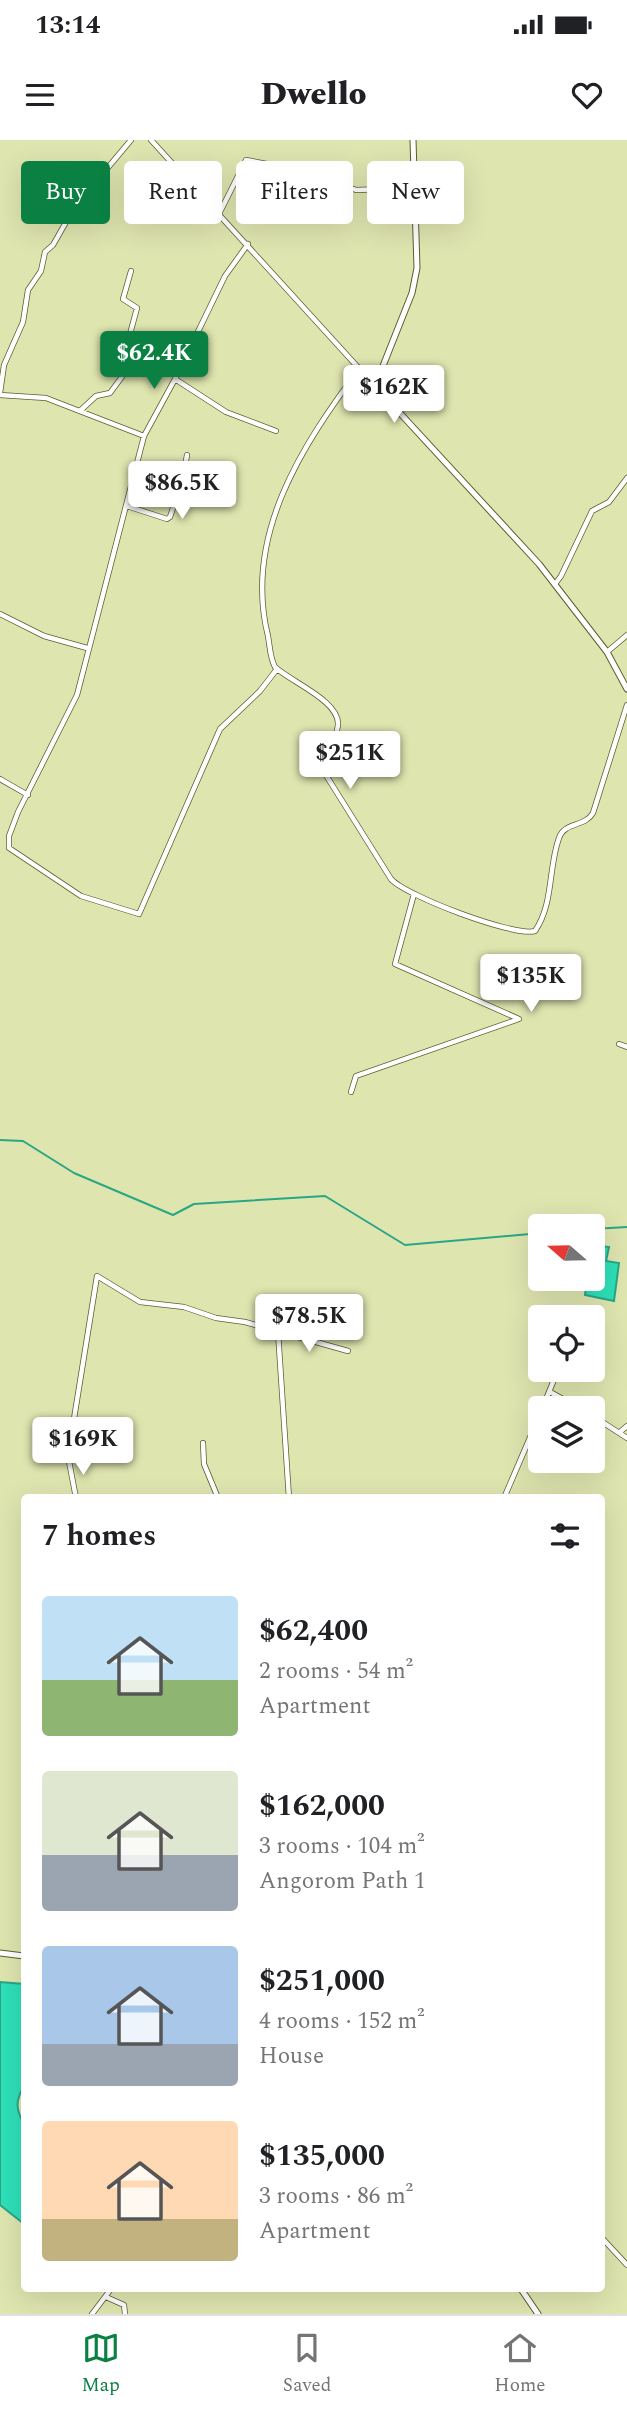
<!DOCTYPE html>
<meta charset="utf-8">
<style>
:root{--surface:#fff;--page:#f6f6f6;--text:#202124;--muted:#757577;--line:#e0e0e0;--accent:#0b8043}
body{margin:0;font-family:Spectral,serif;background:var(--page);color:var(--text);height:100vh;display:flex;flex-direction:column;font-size:26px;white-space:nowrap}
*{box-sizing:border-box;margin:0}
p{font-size:23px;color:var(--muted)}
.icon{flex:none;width:38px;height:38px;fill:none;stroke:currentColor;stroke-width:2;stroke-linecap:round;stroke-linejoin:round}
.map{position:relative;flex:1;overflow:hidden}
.side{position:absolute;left:21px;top:1354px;width:584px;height:798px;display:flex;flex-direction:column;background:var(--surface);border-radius:7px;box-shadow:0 7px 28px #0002}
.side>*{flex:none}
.hud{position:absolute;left:21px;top:21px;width:586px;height:63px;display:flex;gap:14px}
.needle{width:46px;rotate:290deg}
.buttons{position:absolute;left:528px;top:1074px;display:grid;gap:14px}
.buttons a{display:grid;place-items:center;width:77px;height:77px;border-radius:7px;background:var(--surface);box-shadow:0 7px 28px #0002;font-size:35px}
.price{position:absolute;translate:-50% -60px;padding:0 16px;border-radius:7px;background:#fff;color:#222;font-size:23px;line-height:46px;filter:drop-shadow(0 2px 4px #0008)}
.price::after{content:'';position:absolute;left:50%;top:42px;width:21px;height:16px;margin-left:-10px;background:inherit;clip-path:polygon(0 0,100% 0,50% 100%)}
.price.on{background:var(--accent);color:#fff}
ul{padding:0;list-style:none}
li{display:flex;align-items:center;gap:21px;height:175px;padding:0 21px}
li span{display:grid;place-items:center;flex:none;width:196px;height:140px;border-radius:7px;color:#555}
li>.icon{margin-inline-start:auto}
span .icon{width:84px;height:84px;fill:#fffc;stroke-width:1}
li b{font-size:30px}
h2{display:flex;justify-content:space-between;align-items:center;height:84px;padding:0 21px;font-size:30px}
.tag{padding:0 24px;border-radius:7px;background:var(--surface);box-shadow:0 7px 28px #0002;font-size:24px;line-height:63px}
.tag.on{background:var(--accent);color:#fff}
.status{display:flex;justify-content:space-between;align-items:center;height:49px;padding:0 35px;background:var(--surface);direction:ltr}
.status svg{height:19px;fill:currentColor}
header{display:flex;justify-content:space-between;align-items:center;height:91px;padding:0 21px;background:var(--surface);font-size:32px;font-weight:800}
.dock{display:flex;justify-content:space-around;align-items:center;height:98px;border-top:2px solid var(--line);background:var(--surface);font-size:19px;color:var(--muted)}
.dock a{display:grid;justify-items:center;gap:4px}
.dock .on{color:var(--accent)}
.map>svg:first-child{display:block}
.water{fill:#2de0b8;stroke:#29a785;stroke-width:2}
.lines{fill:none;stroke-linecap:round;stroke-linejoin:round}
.stream{stroke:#29a785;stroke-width:2}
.minor-casing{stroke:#5b5f2e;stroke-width:6}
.tertiary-casing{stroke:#5b5f2e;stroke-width:7}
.minor{stroke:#fff;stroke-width:4.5}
.tertiary{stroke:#fff;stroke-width:5}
</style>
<div class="status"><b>13:14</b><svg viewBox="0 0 49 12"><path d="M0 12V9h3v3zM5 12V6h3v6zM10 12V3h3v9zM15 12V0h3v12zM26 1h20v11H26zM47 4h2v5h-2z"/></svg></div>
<header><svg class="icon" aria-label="menu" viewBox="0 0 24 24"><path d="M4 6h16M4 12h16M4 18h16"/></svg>Dwello<svg class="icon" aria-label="heart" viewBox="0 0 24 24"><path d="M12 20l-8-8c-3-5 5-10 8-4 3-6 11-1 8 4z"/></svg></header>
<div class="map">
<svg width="627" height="2174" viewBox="0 0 627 2174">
<rect width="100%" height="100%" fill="#dfe5af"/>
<path class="water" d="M593,1105L609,1107L606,1121L619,1123L614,1161L585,1155L587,1139H593Z
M0,1842L24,1844V1946C15,1961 16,1970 24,1984V2084L0,2065Z"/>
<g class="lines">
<path class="stream" d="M0,1000L23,1001L74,1033L173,1075L194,1064L325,1056L405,1105L541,1093
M593,1089L627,1087"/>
<defs>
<path id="minor" d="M151,0L375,246
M219,74L246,20L310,32L356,50L415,48
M360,228C302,305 243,396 268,496C270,507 270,518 275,527C291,542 340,561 338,585C336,601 325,616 324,632L391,739C406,756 514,797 535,791C554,763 548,728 559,698C564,682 585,687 593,673L627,565
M175,239L226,272L276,291
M0,253L4,225L23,182L28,150L41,131L45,112L53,105L74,68L131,0
M0,255L46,258L144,296L175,239L225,136L248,104
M81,270L96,256L110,253L124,234L127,205L137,168L123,159L131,131
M144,296L77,555L18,672L9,696V708L81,756L139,774L220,589L260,551L277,529
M127,366L167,379L170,377L183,338L187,315
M555,444L561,436L592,371L609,362L627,338
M0,474L44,496L87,508
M607,512L627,495
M0,639L28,655
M619,904L627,907
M351,952L356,936L519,879L395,824L414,754
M278,1192L289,1358
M550,1252L581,1269
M542,1269L558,1230
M593,1276L627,1298
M621,1291L627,1286
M203,1303L204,1324L218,1358
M76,1358L68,1316L97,1136L140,1162L184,1167L216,1178L245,1182L348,1211
M504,1358L541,1272
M602,2098L627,2125
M106,2157L124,2165L125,2174
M92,2174L111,2149"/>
<path id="tertiary" d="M413,0L417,128L412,153L375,246L539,424L607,512L627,549
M0,1813L24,1816
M521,2149L538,2174"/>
</defs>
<use href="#minor" class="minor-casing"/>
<use href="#tertiary" class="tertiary-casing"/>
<use href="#minor" class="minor"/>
<use href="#tertiary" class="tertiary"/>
</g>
</svg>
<div class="buttons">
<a><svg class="needle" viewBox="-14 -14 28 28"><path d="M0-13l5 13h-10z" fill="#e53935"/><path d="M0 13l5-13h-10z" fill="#757577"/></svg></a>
<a><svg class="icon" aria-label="locate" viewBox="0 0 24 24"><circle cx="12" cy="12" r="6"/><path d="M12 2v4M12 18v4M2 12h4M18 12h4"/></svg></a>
<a><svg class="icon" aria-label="layers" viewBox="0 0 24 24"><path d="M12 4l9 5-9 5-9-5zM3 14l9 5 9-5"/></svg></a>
</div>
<b class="price on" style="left:154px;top:251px">$62.4K</b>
<b class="price" style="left:394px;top:285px">$162K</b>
<b class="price" style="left:182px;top:381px">$86.5K</b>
<b class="price" style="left:350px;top:651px">$251K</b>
<b class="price" style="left:531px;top:874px">$135K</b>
<b class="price" style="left:309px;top:1214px">$78.5K</b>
<b class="price" style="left:83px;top:1337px">$169K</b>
<div class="hud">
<a class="tag on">Buy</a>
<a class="tag">Rent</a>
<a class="tag">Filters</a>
<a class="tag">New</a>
</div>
<section class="side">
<h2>7 homes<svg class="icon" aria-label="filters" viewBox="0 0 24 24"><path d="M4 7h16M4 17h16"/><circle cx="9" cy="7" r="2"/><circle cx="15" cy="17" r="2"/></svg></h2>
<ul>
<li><span style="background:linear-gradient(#bfe0f5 60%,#8fb573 0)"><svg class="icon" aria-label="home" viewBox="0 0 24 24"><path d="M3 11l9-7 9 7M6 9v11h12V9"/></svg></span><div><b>$62,400</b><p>2 rooms · 54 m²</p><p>Apartment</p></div></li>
<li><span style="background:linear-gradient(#dfe7d0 60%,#9aa5b1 0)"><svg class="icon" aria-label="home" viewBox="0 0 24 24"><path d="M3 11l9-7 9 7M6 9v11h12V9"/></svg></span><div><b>$162,000</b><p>3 rooms · 104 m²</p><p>Angorom Path 1</p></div></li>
<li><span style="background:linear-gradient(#a9c7e8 70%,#9aa5b1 0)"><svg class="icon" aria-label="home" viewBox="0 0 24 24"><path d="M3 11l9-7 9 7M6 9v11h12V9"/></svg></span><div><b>$251,000</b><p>4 rooms · 152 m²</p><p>House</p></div></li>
<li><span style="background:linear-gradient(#ffd9b3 70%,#c2b280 0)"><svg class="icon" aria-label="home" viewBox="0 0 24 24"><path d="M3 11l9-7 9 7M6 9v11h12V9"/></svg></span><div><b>$135,000</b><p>3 rooms · 86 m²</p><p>Apartment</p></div></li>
</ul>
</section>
</div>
<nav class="dock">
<a class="on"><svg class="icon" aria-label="map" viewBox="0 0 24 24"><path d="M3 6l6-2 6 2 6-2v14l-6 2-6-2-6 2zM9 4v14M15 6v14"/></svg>Map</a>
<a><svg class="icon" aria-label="saved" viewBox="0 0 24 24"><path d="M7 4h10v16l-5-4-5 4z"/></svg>Saved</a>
<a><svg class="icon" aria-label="home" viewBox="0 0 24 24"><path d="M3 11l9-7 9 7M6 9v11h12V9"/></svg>Home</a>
</nav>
